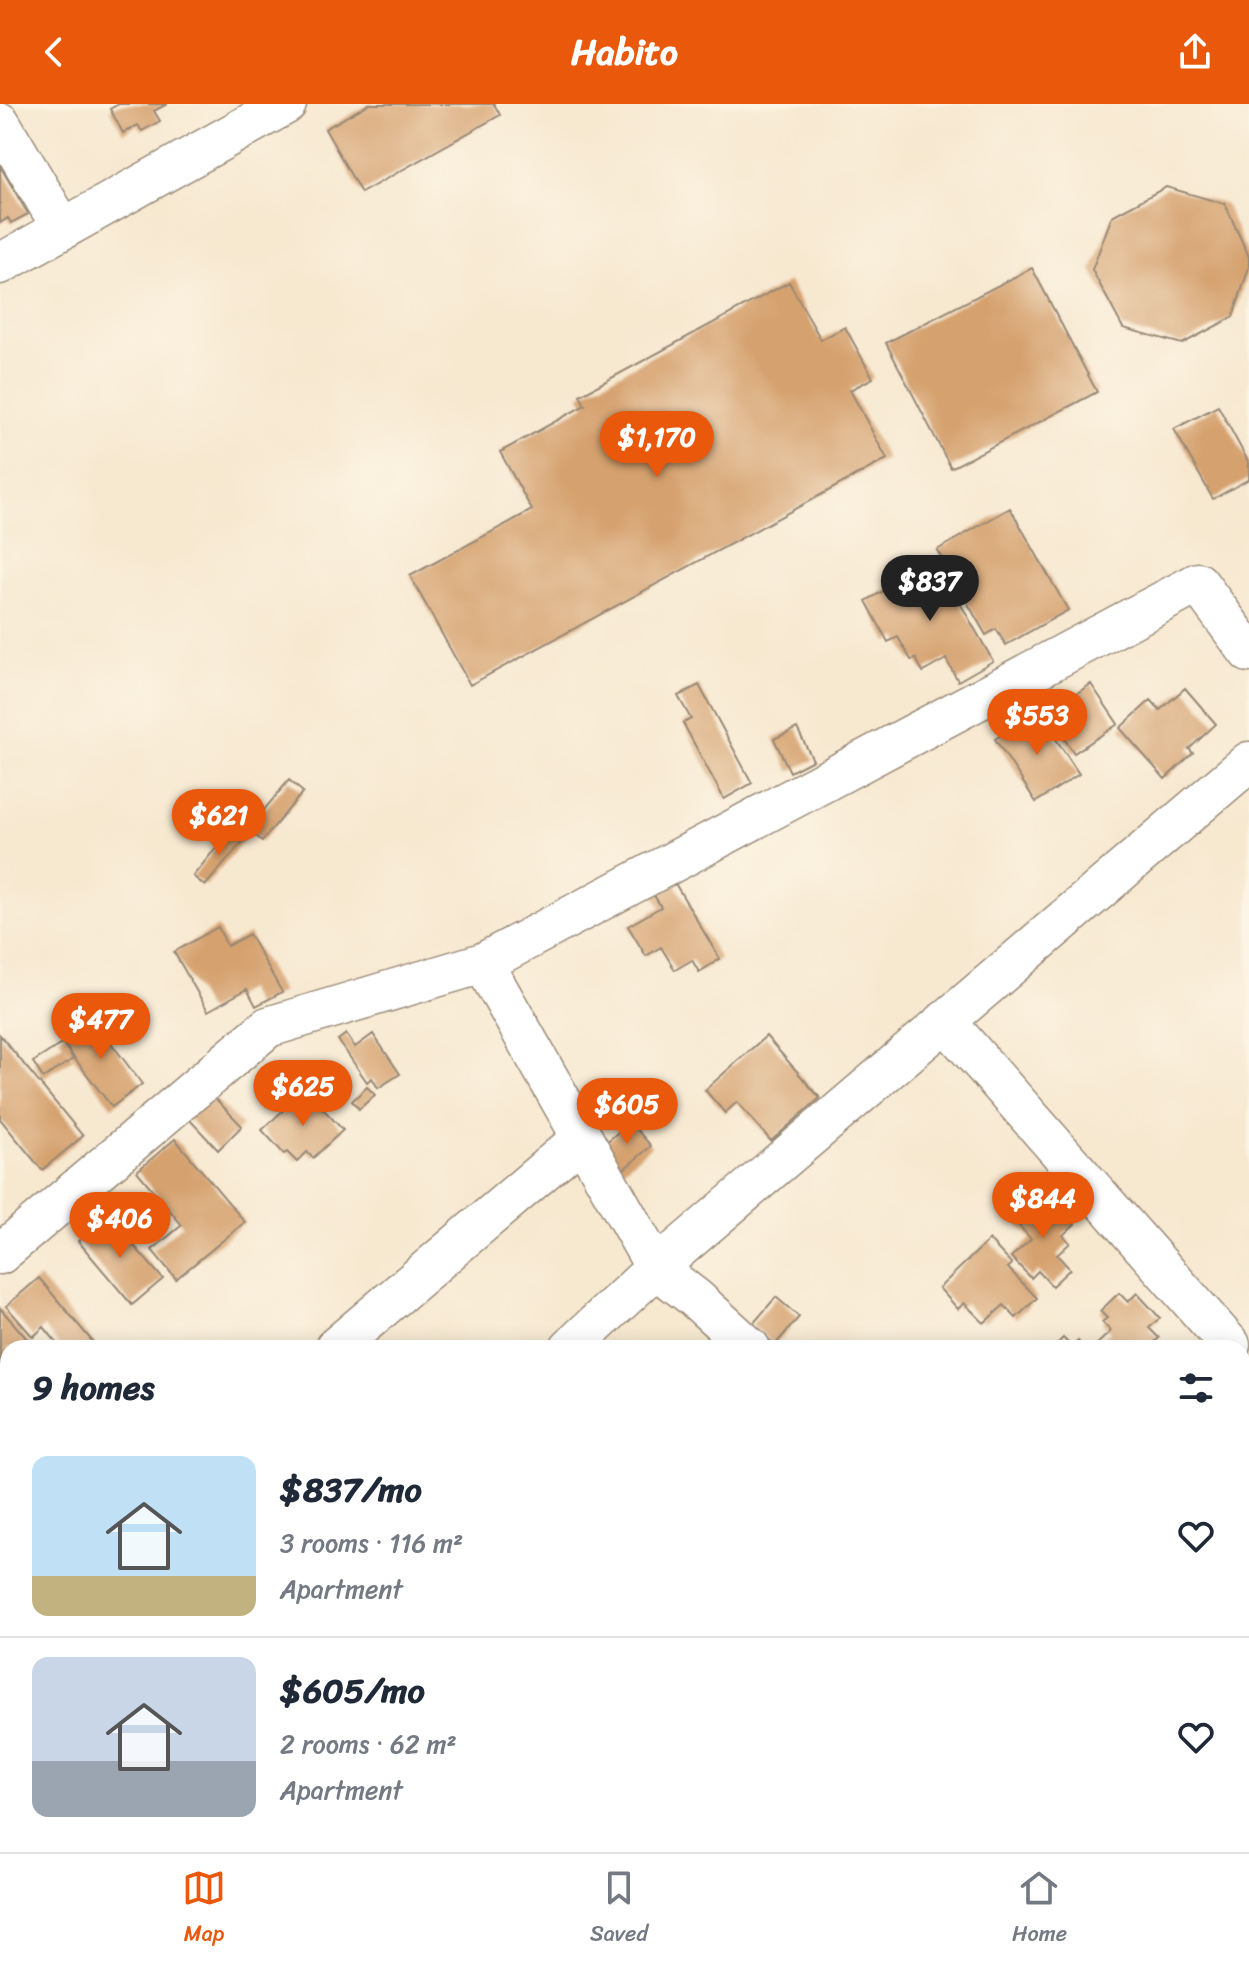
<!DOCTYPE html>
<meta charset="utf-8">
<style>
:root{--surface:#fff;--page:#f2f2f3;--text:#1f2937;--muted:#747a83;--line:#e0e1e3;--accent:#ea580c}
body{margin:0;font-family:Sriracha,sans-serif;background:var(--page);color:var(--text);height:100vh;display:flex;flex-direction:column;font-size:30px;white-space:nowrap}
*{box-sizing:border-box;margin:0}
p{font-size:26px;color:var(--muted)}
.icon{flex:none;width:44px;height:44px;fill:none;stroke:currentColor;stroke-width:2;stroke-linecap:round;stroke-linejoin:round}
.map{position:relative;flex:1;overflow:hidden}
.details{position:absolute;left:0px;top:1236px;width:1250px;height:512px;display:flex;flex-direction:column;background:var(--surface);border-radius:24px 24px 0 0;box-shadow:0 4px 20px #0003}
.details>*{flex:none}
.price{position:absolute;translate:-50% -68px;padding:0 18px;border-radius:28px;background:var(--accent);color:#fff;font-size:26px;line-height:52px;filter:drop-shadow(0 2px 4px #0008)}
.price::after{content:'';position:absolute;left:50%;top:48px;width:24px;height:18px;margin-left:-12px;background:inherit;clip-path:polygon(0 0,100% 0,50% 100%)}
.price.active{background:#222;color:#fff}
ul{padding:0;list-style:none}
li{display:flex;align-items:center;gap:24px;height:200px;padding:0 32px}
li+li{border-top:2px solid var(--line)}
li span{display:grid;place-items:center;flex:none;width:224px;height:160px;border-radius:16px;color:#555}
li>.icon{margin-inline-start:auto}
span .icon{width:96px;height:96px;fill:#fffc;stroke-width:1}
li b{font-size:34px}
h2{display:flex;justify-content:space-between;align-items:center;height:96px;padding:0 32px;font-size:34px}
header{display:flex;justify-content:space-between;align-items:center;height:104px;padding:0 32px;background:var(--accent);color:#fff;font-size:36px;font-weight:700}
.menu{display:flex;justify-content:space-around;align-items:center;height:112px;border-top:2px solid var(--line);background:var(--surface);font-size:22px;color:var(--muted)}
.menu a{display:grid;justify-items:center;gap:4px}
.menu .active{color:var(--accent)}
.map>svg:first-child{display:block}
.building{fill:#d5a16e}
.lines{fill:none;stroke-linecap:round;stroke-linejoin:round}
.street-casing{stroke:#998977;stroke-width:43}
.street{stroke:#fff;stroke-width:40}
</style>
<header><svg class="icon" aria-label="back" viewBox="0 0 24 24"><path d="M15 5l-7 7 7 7"/></svg>Habito<svg class="icon" aria-label="share" viewBox="0 0 24 24"><path d="M12 15V3M7 8l5-5 5 5M5 13v7h14v-7"/></svg></header>
<div class="map">
<svg width="1249" height="1748" viewBox="0 0 1249 1748">
<rect width="100%" height="100%" fill="#fcf5e5"/>
<filter id="ink" filterUnits="userSpaceOnUse"><feTurbulence type="fractalNoise" baseFrequency=".0125" numOctaves="2"/><feDisplacementMap in="SourceGraphic" scale="16" xChannelSelector="R" yChannelSelector="G"/><feConvolveMatrix kernelMatrix="1 2 1 2 8 2 1 2 1" color-interpolation-filters="sRGB"/></filter>
<filter id="wash" filterUnits="userSpaceOnUse"><feTurbulence type="fractalNoise" baseFrequency=".006" numOctaves="4" result="noise"/><feDisplacementMap in="SourceGraphic" scale="32" xChannelSelector="R" yChannelSelector="G"/><feGaussianBlur stdDeviation="1.8" result="paint"/><feColorMatrix in="noise" values="0 0 0 0 0 0 0 0 0 0 0 0 0 0 0 0 0 1.4 0 .05"/><feComposite in="paint" operator="in"/></filter>
<g filter="url(#wash)">
<rect width="100%" height="100%" fill="#f7e8d0"/>
<g id="blocks">
<path class="building" d="M119,0H167L154,7L160,17L142,27L138,21L123,29L110,5Z
M369,0H494L500,11L361,89L325,25Z
M0,62L28,110L11,119L8,114L0,119Z
M1166,83L1225,100L1249,153V163L1233,213L1182,240L1123,224L1092,166L1112,112Z
M1032,164L1097,288L951,364L886,239Z
M789,178L821,236L845,223L873,274L850,286L887,355L470,581L410,472L532,406L500,348L585,301L580,291Z
M1218,302L1249,359V375L1213,395L1174,325Z
M1010,404L1068,506L1006,541L996,525L986,531L937,446Z
M936,457L993,557L958,577L946,555L923,568L916,555L911,556L898,533L888,538L866,497Z
M1091,580L1118,620L1074,649L1047,609Z
M699,581L752,679L724,695L683,619L691,615L678,592Z
M1185,584L1216,620L1189,645L1193,649L1165,675L1120,624L1151,596L1160,606Z
M1038,608L1079,670L1036,698L995,635Z
M797,624L813,656L790,668L774,635Z
M289,676L303,688L262,737L248,725Z
M232,724L245,735L205,782L193,772Z
M673,776L720,855L699,868L692,856L675,866L661,843L646,852L628,822L661,803L652,788Z
M218,823L227,842L249,830L282,888L256,902L247,885L208,907L174,848Z
M90,911L142,980L112,1003L59,934Z
M346,930L355,943L373,930L400,970L378,984L372,974L367,978L338,936Z
M0,931L83,1032L42,1066L0,1015Z
M766,932L820,994L771,1037L737,998L725,1009L705,986Z
M63,939L73,955L43,974L33,958Z
M367,983L375,991L359,1005L352,997Z
M305,986L343,1026L313,1054L307,1048L297,1058L287,1048L284,1050L262,1026Z
M212,991L242,1022L218,1046L188,1014Z
M630,1018L651,1042L624,1065L603,1041Z
M175,1035L245,1118L176,1175L152,1146L182,1121L137,1067Z
M1030,1094L1043,1108L1054,1097L1075,1120L1063,1131L1070,1139L1057,1151L1070,1165L1052,1182L1038,1167L1031,1174L1011,1153L1031,1135L1011,1113Z
M108,1112L163,1175L132,1201L78,1137Z
M989,1136L1012,1160L1008,1164L1037,1194L1016,1214L1004,1201L984,1219L964,1199L958,1205L939,1184Z
M39,1174L98,1244H61L44,1223L33,1233L6,1202Z
M1119,1189L1128,1198L1137,1189L1160,1214L1149,1224L1159,1234L1149,1244H1093L1111,1227L1102,1218L1107,1214L1100,1207Z
M776,1193L799,1213L775,1241L752,1221Z
M0,1204L35,1244H8V1280L0,1287Z
M1063,1234L1072,1243L1078,1237L1085,1244H1053Z
M0,1450L8,1458V1475L0,1482Z
M849,1740H900L892,1748H840Z"/>
</g>
</g>
<g filter="url(#ink)">
<use href="#blocks" fill-opacity="0" stroke="#998977" stroke-width="2"/>
<g class="lines">
<defs>
<path id="street" d="M0,19L63,125
M0,160L286,0
M483,859L656,1164L695,1194L750,1244
M945,917L1230,1241
M0,1150L268,923L483,859L1198,479L1249,548
M335,1244L581,1035
M570,1244L656,1164L1249,658
M1242,1485L1249,1493
M0,1534L8,1527
M293,1740L300,1748
M804,1740L809,1748
M1129,1740L1135,1748
M9,1748L18,1740"/>
</defs>
<use href="#street" class="street-casing"/>
<use href="#street" class="street"/>
</g>
</g>
</svg>
<b class="price" style="left:657px;top:375px">$1,170</b>
<b class="price active" style="left:930px;top:519px">$837</b>
<b class="price" style="left:1037px;top:653px">$553</b>
<b class="price" style="left:219px;top:753px">$621</b>
<b class="price" style="left:101px;top:957px">$477</b>
<b class="price" style="left:303px;top:1024px">$625</b>
<b class="price" style="left:627px;top:1042px">$605</b>
<b class="price" style="left:1043px;top:1136px">$844</b>
<b class="price" style="left:120px;top:1156px">$406</b>
<section class="details">
<h2>9 homes<svg class="icon" aria-label="filters" viewBox="0 0 24 24"><path d="M4 7h16M4 17h16"/><circle cx="9" cy="7" r="2"/><circle cx="15" cy="17" r="2"/></svg></h2>
<ul>
<li><span style="background:linear-gradient(#bfe0f5 75%,#c2b280 0)"><svg class="icon" aria-label="home" viewBox="0 0 24 24"><path d="M3 11l9-7 9 7M6 9v11h12V9"/></svg></span><div><b>$837/mo</b><p>3 rooms · 116 m²</p><p>Apartment</p></div><svg class="icon" aria-label="heart" viewBox="0 0 24 24"><path d="M12 20l-8-8c-3-5 5-10 8-4 3-6 11-1 8 4z"/></svg></li>
<li><span style="background:linear-gradient(#c9d6e8 65%,#9aa5b1 0)"><svg class="icon" aria-label="home" viewBox="0 0 24 24"><path d="M3 11l9-7 9 7M6 9v11h12V9"/></svg></span><div><b>$605/mo</b><p>2 rooms · 62 m²</p><p>Apartment</p></div><svg class="icon" aria-label="heart" viewBox="0 0 24 24"><path d="M12 20l-8-8c-3-5 5-10 8-4 3-6 11-1 8 4z"/></svg></li>
</ul>
</section>
</div>
<nav class="menu">
<a class="active"><svg class="icon" aria-label="map" viewBox="0 0 24 24"><path d="M3 6l6-2 6 2 6-2v14l-6 2-6-2-6 2zM9 4v14M15 6v14"/></svg>Map</a>
<a><svg class="icon" aria-label="saved" viewBox="0 0 24 24"><path d="M7 4h10v16l-5-4-5 4z"/></svg>Saved</a>
<a><svg class="icon" aria-label="home" viewBox="0 0 24 24"><path d="M3 11l9-7 9 7M6 9v11h12V9"/></svg>Home</a>
</nav>
